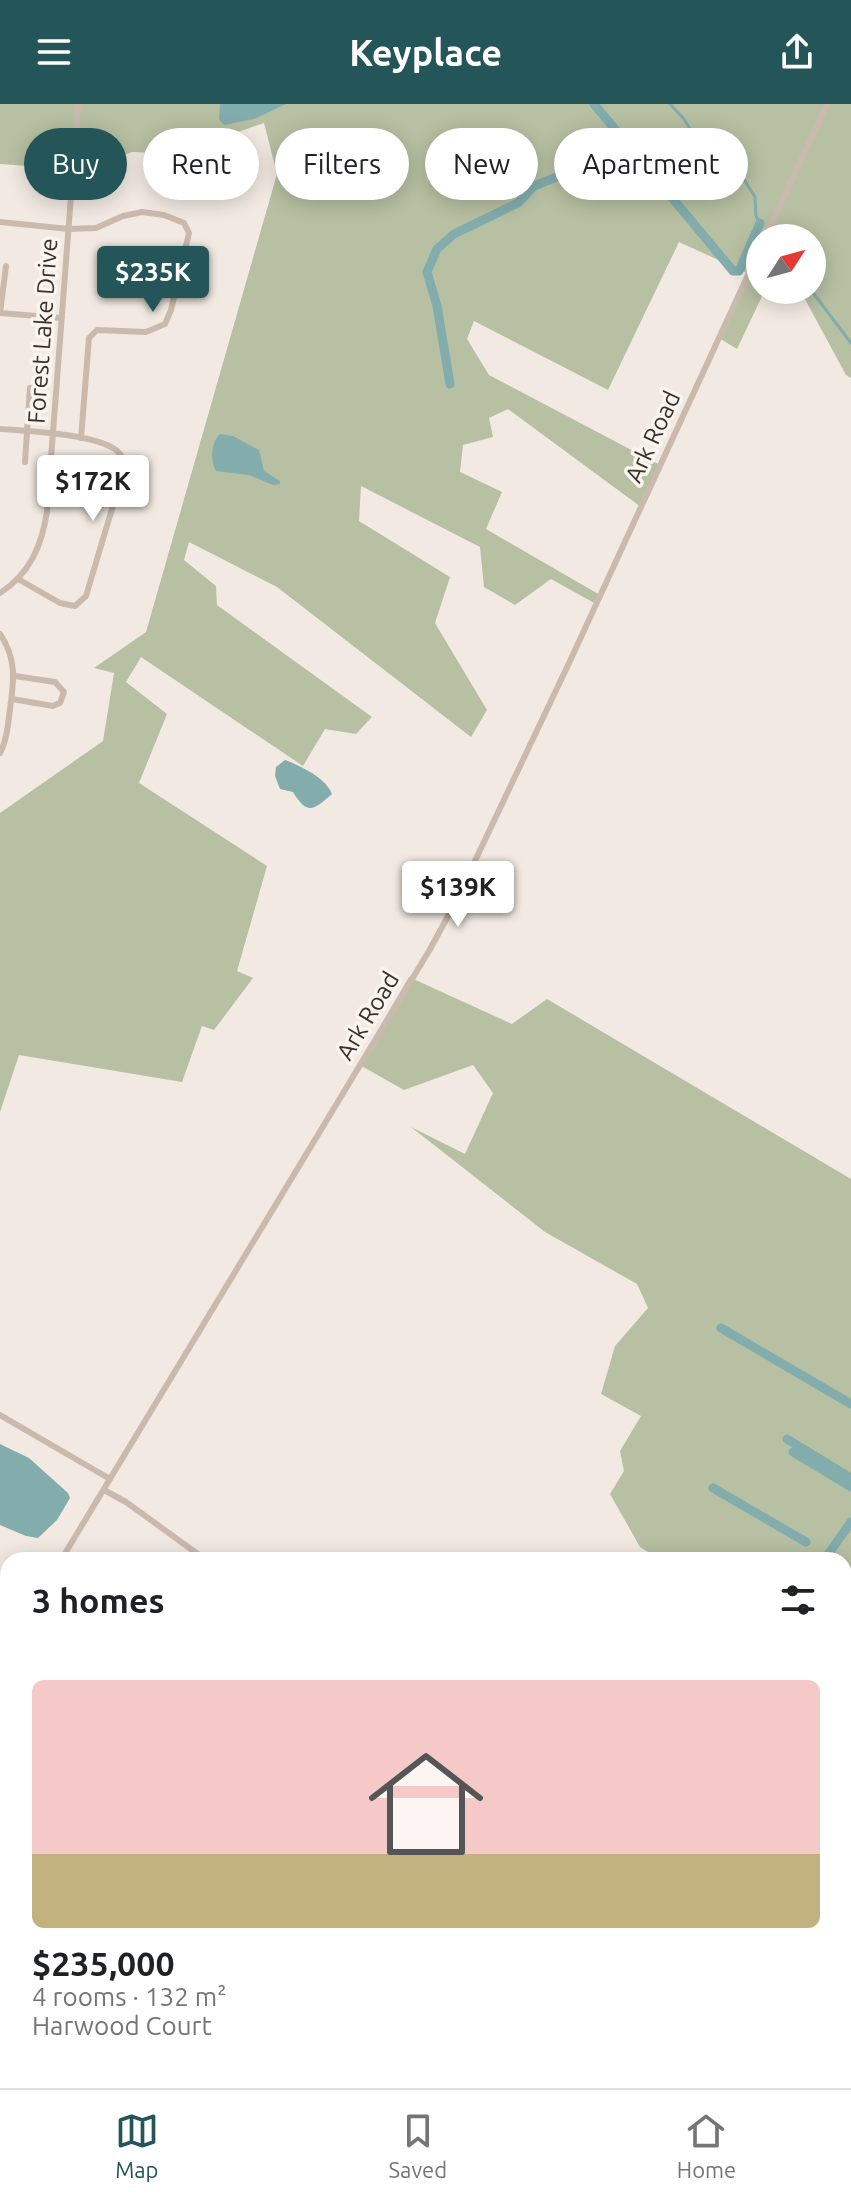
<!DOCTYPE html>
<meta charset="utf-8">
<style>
:root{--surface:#fff;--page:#f2f2f2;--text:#202124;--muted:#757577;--line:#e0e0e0;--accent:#245558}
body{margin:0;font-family:Ubuntu,sans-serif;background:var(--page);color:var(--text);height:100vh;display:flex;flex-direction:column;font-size:30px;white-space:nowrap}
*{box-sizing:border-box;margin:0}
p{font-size:26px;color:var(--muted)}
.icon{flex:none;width:44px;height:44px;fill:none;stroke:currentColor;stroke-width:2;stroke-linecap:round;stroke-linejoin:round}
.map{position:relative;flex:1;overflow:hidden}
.details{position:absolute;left:0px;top:1448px;width:852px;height:536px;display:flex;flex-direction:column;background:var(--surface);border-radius:24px 24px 0 0;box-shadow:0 4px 20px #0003}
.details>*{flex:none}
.hud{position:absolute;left:24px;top:24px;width:804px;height:72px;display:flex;gap:16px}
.needle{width:52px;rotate:54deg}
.buttons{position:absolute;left:746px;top:120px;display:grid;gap:16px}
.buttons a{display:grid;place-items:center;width:80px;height:80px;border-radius:50%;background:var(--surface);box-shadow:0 4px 20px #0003;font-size:40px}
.price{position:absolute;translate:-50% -68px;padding:0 18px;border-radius:8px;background:#fff;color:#222;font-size:26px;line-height:52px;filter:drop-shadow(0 2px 4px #0008)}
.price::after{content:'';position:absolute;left:50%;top:48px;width:24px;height:18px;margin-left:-12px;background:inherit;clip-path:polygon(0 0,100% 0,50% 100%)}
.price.active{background:var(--accent);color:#fff}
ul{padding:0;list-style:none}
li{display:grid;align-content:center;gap:16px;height:424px;padding:0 32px}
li+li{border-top:2px solid var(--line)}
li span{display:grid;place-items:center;height:248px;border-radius:12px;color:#555}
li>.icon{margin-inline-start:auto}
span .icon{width:144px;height:144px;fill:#fffc;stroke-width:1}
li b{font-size:34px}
h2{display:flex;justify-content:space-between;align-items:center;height:96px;padding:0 32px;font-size:34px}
.pill{padding:0 28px;border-radius:36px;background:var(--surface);box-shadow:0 4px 20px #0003;font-size:28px;line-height:72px}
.pill.active{background:var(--accent);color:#fff}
header{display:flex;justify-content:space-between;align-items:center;height:104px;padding:0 32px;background:var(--accent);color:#fff;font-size:36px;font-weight:600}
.dock{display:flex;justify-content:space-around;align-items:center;height:112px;border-top:2px solid var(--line);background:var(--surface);font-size:22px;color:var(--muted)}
.dock a{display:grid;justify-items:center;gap:4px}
.dock .active{color:var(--accent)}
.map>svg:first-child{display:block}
.green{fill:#b7c0a2}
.water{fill:#83acad}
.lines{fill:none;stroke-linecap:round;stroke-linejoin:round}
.stream{stroke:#83acad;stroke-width:3}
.canal{stroke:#83acad;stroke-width:9}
.street{stroke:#cabaae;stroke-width:6}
.labels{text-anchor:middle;stroke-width:7;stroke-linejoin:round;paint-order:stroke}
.street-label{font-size:24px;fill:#39302c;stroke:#faf4ee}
</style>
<header><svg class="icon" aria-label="menu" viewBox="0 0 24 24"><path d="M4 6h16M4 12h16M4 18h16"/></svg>Keyplace<svg class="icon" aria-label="share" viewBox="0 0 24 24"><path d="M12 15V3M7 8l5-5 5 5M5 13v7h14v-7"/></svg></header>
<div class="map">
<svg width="851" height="1984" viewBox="0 0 851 1984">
<rect width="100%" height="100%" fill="#f2eae2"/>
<path class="green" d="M0,0H851V274L846,271L800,186H812V134H760V186H765L737,245L719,234L749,170L679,138L608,286L474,217L467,235L489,271L660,361L641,403L508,305L489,314L493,333L463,341L460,368L502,388L486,425L600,491L596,500L551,475L515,501L484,483L480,443L361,382L359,417L450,473L435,519L487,606L471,633L277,483L189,438L184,456L216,482L217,501L372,613L356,630L325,625L303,662L141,553L126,578L167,610L139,679L267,762L237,867L253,874L214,926L202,922L182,978L19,951L0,1008V709L103,637L114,569L94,564L146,528L277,70L264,19L235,29L227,52L132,48L86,66L0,60Z
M409,873L512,920L547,895L851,1075V1508L844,1503V1456H661L640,1443L610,1390L624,1367L620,1347L641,1312L601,1290L615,1242L648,1204L637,1180L545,1128L411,1023L465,1050L493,989L473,961L404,986L358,960Z
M445,1976H533L529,1984H441Z"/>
<path class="water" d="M220,0H286L254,15L224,21L219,15Z
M220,330L233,332L259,346L264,367L280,377V380L273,381L249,371L216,367C210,357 211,338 220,330Z
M285,656C301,662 326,674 332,690C313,707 307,711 293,688L280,685L275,672L276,663Z
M0,1340L29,1354L68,1389L70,1394L57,1416L38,1434L26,1432L0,1421Z"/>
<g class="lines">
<path class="stream" d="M670,0L684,15L701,43L725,54L740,69L755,93L756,112L760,119
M772,131L777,134
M811,186L851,239
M0,1479L8,1482"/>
<path class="canal" d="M594,0L733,167H739L760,119
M450,280L437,202L427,168L437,145L454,130L518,99L534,82L569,68L625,38
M721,1224L851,1300
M787,1335L851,1374
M793,1348L851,1383
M713,1384L806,1438
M824,1456L851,1418"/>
<path class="street" d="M0,118L69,125L96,124L123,112L142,108L164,111L184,119L189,129L171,206L165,220L146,228L97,226L89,234L81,334
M765,134L827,0
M0,209L62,214
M0,209L6,162
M0,325C28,327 90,330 113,344C119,347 122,353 126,358L86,492L75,502L60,499L18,475
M25,358L30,284
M0,489C30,470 42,441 47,407L78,0
M0,530C17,555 14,577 10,605C8,620 7,636 0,649
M12,595L53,602L60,599L64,588L55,578L15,572
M0,1311L110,1375
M104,1386L126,1398L206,1456
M61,1456L429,847L453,803L570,557L760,145
M0,1558L8,1545
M844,1884L851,1885"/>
</g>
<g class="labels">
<g class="street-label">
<text transform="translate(43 227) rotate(-86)" y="8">Forest Lake Drive</text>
<text transform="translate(653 333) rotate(-65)" y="8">Ark Road</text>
<text transform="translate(368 912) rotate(-59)" y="8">Ark Road</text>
</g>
</g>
</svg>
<div class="buttons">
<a><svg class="needle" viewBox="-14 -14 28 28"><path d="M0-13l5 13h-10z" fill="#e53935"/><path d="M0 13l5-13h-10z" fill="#757577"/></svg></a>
</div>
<b class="price active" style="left:153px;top:210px">$235K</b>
<b class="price" style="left:93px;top:419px">$172K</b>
<b class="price" style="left:458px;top:825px">$139K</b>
<div class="hud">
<a class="pill active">Buy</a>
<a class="pill">Rent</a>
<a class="pill">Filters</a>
<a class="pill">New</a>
<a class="pill">Apartment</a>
</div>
<section class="details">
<h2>3 homes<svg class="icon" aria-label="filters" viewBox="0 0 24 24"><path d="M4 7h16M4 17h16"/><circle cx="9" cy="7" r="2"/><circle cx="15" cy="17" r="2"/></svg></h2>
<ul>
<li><span style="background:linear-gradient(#f6c9c9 70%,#c2b280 0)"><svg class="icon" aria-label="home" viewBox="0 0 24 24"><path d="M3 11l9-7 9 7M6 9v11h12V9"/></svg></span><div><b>$235,000</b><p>4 rooms · 132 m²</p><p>Harwood Court</p></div></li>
</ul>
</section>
</div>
<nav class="dock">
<a class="active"><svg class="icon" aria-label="map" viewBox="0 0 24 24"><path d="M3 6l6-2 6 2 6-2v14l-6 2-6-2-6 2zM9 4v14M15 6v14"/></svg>Map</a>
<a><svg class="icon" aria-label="saved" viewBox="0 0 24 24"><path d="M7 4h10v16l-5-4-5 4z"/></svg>Saved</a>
<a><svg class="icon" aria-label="home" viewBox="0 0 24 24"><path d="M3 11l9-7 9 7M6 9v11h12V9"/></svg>Home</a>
</nav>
